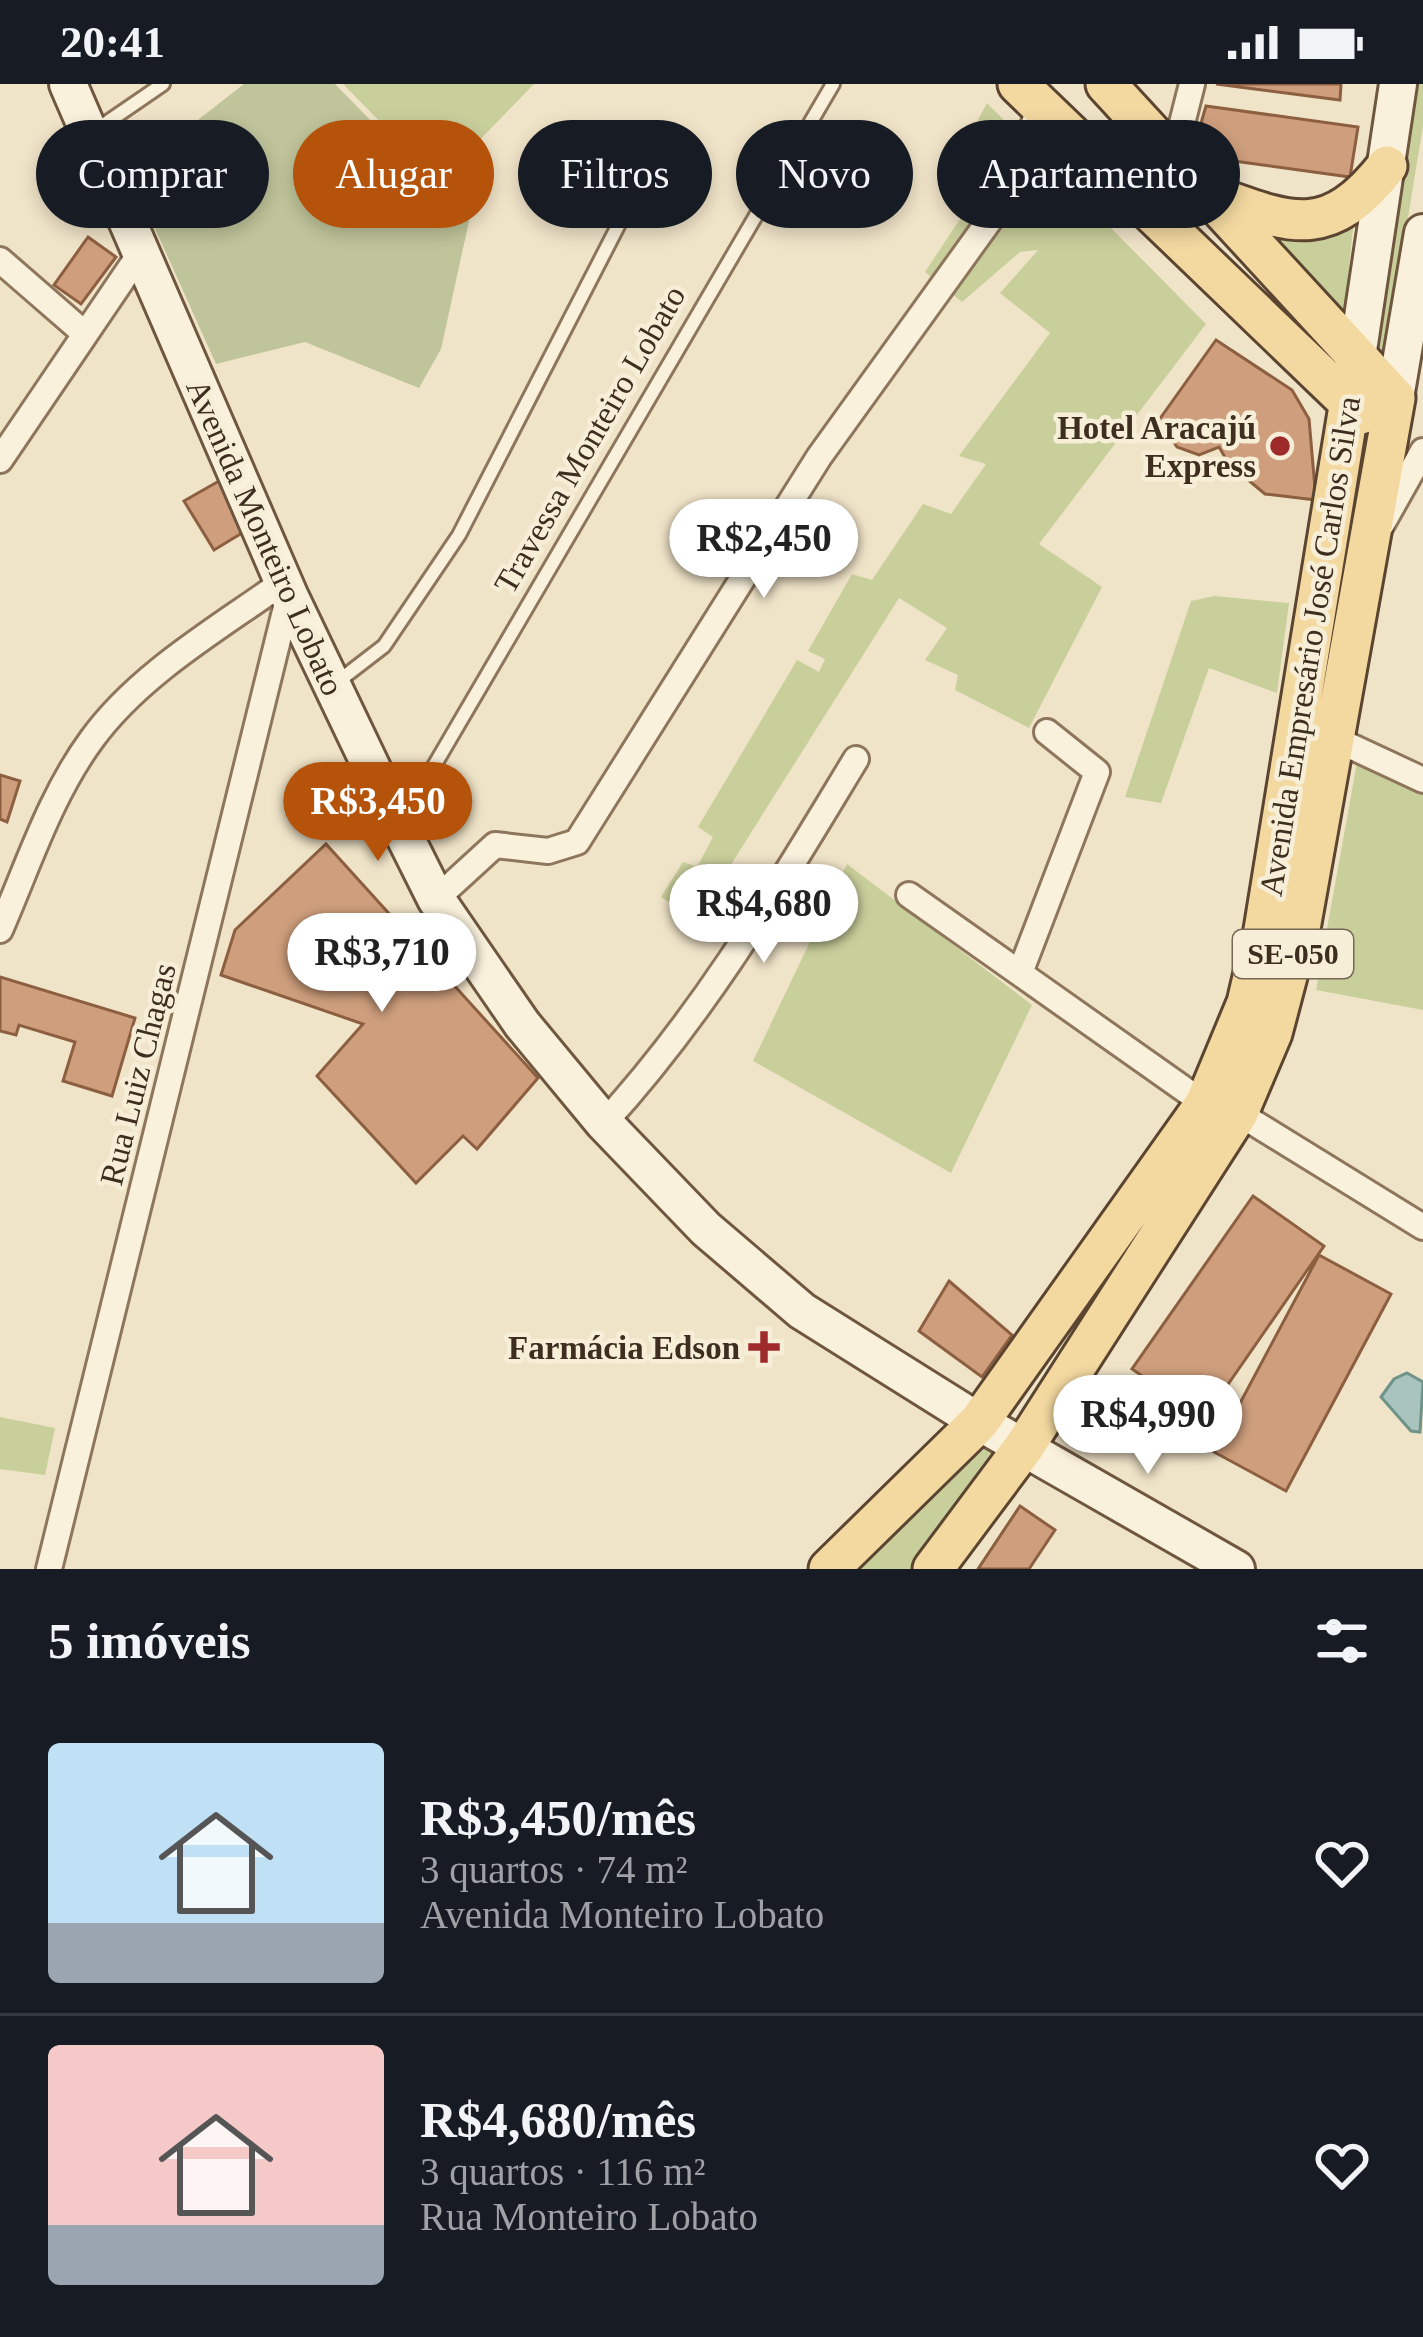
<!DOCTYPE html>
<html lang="pt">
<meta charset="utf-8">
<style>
:root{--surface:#171b24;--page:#242831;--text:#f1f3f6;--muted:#9ea1a6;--line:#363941;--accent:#b45309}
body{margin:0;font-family:"Times New Roman",serif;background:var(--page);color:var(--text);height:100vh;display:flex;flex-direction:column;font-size:45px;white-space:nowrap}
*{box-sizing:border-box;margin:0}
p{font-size:39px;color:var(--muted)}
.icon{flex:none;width:66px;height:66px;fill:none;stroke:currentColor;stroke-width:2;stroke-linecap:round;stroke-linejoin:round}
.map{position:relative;height:1485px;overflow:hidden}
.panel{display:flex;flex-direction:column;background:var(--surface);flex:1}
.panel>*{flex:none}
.guide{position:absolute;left:36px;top:36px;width:1353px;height:108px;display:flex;gap:24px}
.price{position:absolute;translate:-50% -102px;padding:0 27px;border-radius:42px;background:#fff;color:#222;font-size:39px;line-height:78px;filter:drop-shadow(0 3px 6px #0008)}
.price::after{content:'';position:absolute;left:50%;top:72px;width:36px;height:27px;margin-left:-18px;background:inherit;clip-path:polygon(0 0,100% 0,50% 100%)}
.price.on{background:var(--accent);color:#fff}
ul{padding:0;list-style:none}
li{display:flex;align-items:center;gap:36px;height:300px;padding:0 48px}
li+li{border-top:3px solid var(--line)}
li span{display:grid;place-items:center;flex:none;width:336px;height:240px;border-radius:12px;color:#555}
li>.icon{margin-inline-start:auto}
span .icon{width:144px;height:144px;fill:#fffc;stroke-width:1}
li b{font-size:51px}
h2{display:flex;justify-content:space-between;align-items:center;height:144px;padding:0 48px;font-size:51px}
.chip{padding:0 42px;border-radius:54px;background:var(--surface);box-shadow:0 6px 18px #0003;font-size:42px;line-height:108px}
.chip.on{background:var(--accent);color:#fff}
.status{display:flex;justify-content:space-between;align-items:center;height:84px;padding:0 60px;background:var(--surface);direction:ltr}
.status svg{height:33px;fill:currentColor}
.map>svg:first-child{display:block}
.green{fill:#c9cf9b}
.cemetery{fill:#bfc49a}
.water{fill:#a9c4bc;stroke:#6f938a;stroke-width:3}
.building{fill:#cf9f7d;stroke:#8d5f41;stroke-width:3}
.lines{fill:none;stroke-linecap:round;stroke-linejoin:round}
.lane-casing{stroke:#8d765c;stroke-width:18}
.street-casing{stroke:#8d765c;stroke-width:30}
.secondary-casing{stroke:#6f573f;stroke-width:42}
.primary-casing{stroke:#5b4430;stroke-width:45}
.lane{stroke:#faf1dc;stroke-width:12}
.street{stroke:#faf1dc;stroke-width:24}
.secondary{stroke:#faf1dc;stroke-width:36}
.primary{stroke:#f3d9a0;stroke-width:39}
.poi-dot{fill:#9e2a2b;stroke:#f7eed8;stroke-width:4.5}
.labels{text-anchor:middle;stroke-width:9;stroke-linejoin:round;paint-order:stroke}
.shield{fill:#f7eed8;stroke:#756857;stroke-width:3}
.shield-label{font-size:30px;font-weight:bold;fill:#3d2e20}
.poi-label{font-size:33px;font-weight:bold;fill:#3d2e20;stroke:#f7eed8;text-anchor:end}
.street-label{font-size:33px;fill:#3d2e20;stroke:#f7eed8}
</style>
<div class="status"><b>20:41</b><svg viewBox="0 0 49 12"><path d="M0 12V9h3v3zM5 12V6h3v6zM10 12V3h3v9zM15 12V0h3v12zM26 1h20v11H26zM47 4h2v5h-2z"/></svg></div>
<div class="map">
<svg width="1423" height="1485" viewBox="0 0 1423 1485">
<rect width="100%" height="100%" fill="#f0e4c8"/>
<path class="green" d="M343,0H534L439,98Z
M1408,0H1423V42L1385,273L1367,269Z
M987,19L1206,240L1039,460L1102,503L1029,644L955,606L958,591L925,576L947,544L899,514L696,836L661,813L683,778L697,783L713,753L698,743L797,576L819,588L825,575L808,567L852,490L872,496L923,420L951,430L986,380L959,372L1050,249L1000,209L1038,166L1020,168L962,218L925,188L974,114L952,84Z
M1354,135L1343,242L1250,136Z
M1214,512L1289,519L1277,609L1209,584L1161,719L1125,713L1191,517Z
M1357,678L1423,709V926L1316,906Z
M847,780L1032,921L951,1089L753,977Z
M0,1333L55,1344L45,1391L0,1385Z
M988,1355L1006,1365L915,1485H861Z"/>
<path class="cemetery" d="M244,0H335L469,137L441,265L419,304L305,258L216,280L130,89Z"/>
<path class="water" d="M1407,1289L1423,1298L1420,1348L1411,1347L1381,1313L1394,1295Z"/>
<path class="building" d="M1216,0H1341L1340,16Z
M1206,22L1358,43L1350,93L1227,76L1223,68L1197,53Z
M88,153L116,173L81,220L54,201Z
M1216,256L1292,306L1309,335L1316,416L1265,410L1229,380L1219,363L1199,371L1177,363L1159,336Z
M219,397L247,446L214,466L184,417Z
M0,691L20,697L7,738L0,735Z
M326,760L538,994L477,1065L463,1052L416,1099L317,992L363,940L221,891L235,846Z
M0,893L135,934L112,1012L63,997L75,958L19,941L16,951L0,947Z
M1253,1112L1324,1162L1204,1335L1132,1285Z
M1319,1171L1391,1210L1286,1407L1214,1368Z
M949,1197L1012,1251L982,1293L919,1247Z
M1020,1422L1055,1446L1029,1485H978Z"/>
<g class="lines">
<defs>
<path id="lane" d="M96,46L163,0
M336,599L384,562L459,451L638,103
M403,735L833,0"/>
<path id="street" d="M1173,75L1192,0
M1010,108L1099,77
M0,176L84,249
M0,376L139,171
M1382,440L1423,367
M1331,653L1423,696
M909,811L1205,1020
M436,815L495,761L548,767L577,758L819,373L1010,108L1040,22
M0,846C28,782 50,712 92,655C139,590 219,544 283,498
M1020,889L1097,688L1047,648
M1238,1029L1423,1143
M604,1039C705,929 779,802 856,675
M49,1485L289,511"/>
<path id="secondary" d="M68,0L289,511L399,741L436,815L522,940L604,1039L706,1145L802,1227L979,1338L1236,1485
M1357,273L1398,0
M1395,314L1423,149"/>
<path id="primary" d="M1018,0L1361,330
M1208,110C1291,140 1327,158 1387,82
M829,1485L979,1338L1205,1020L1247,919L1264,846L1357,273
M933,1485L1024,1363L1238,1029L1272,949L1301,839L1395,314L1106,0"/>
</defs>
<use href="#lane" class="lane-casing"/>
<use href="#street" class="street-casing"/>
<use href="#secondary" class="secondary-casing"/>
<use href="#primary" class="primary-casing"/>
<use href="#lane" class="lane"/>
<use href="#street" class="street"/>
<use href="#secondary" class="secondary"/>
<use href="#primary" class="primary"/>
</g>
<g class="poi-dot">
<circle cx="1280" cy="362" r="12"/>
<path d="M758 1245h12v12h12v12h-12v12h-12v-12h-12v-12h12z"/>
</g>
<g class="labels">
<rect class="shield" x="1233" y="846" width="120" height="48" rx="9"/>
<g class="shield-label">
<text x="1293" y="880">SE-050</text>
</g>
<g class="poi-label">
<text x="1256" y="355">Hotel Aracajú<tspan x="1256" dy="38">Express</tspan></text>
<text x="740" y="1275">Farmácia Edson</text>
</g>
<g class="street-label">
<text transform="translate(589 355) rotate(-60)" y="12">Travessa Monteiro Lobato</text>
<text transform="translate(266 453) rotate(66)" y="12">Avenida Monteiro Lobato</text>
<text transform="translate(1309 562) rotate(-81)" y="12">Avenida Empresário José Carlos Silva</text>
<text transform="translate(137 990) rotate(-76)" y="12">Rua Luiz Chagas</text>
</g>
</g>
</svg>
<b class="price" style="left:764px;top:517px">R$2,450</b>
<b class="price on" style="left:378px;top:780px">R$3,450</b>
<b class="price" style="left:764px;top:882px">R$4,680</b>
<b class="price" style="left:382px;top:931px">R$3,710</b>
<b class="price" style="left:1148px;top:1393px">R$4,990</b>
<div class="guide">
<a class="chip">Comprar</a>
<a class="chip on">Alugar</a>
<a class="chip">Filtros</a>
<a class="chip">Novo</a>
<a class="chip">Apartamento</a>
</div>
</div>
<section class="panel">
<h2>5 imóveis<svg class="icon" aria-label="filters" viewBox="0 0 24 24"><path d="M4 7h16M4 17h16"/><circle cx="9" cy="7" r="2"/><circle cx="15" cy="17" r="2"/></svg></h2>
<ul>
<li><span style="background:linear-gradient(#bfe0f5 75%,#9aa5b1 0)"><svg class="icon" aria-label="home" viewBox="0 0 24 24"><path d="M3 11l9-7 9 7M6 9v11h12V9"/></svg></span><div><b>R$3,450/mês</b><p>3 quartos · 74 m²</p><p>Avenida Monteiro Lobato</p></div><svg class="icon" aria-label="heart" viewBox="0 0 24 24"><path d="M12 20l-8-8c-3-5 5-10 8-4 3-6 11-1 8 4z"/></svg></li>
<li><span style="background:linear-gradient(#f6c9c9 75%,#9aa5b1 0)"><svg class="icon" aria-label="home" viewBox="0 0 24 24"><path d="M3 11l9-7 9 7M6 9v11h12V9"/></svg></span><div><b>R$4,680/mês</b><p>3 quartos · 116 m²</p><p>Rua Monteiro Lobato</p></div><svg class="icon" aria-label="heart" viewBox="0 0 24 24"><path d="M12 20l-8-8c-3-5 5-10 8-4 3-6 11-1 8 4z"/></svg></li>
</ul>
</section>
